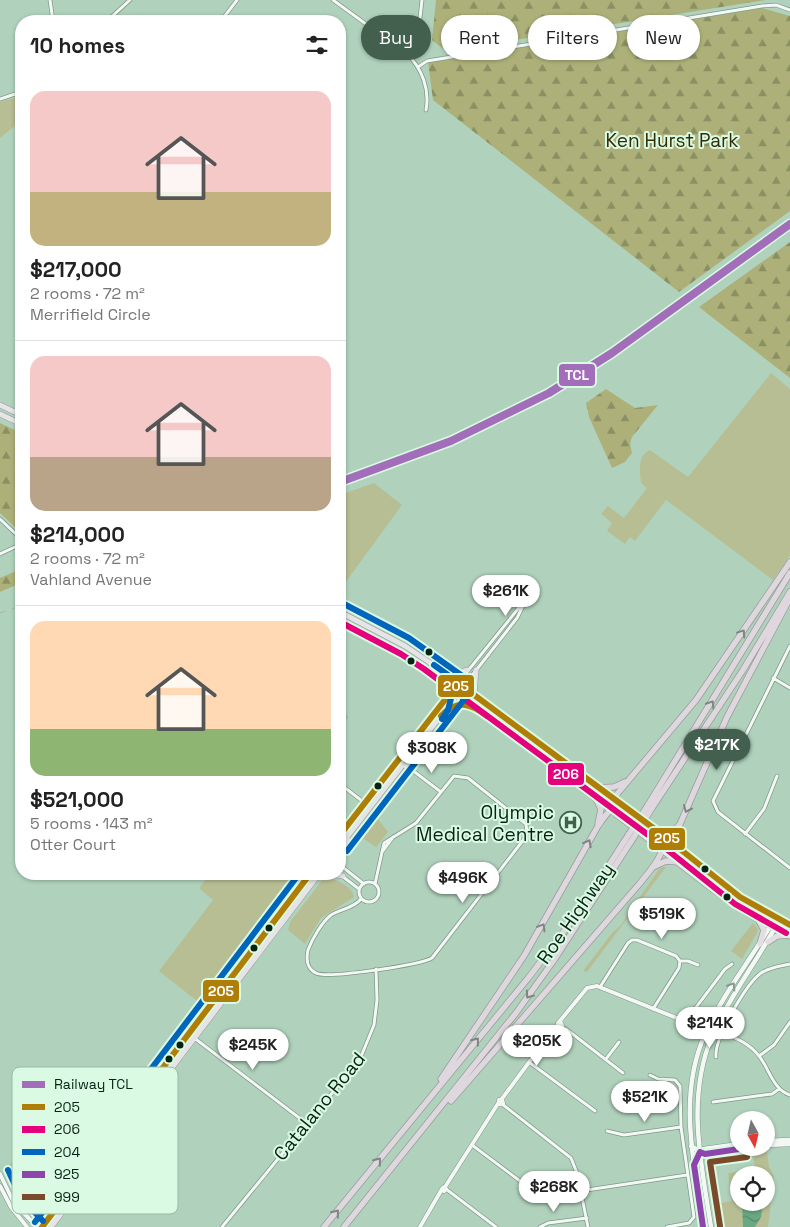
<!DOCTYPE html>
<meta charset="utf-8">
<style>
:root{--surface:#fff;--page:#f6f6f6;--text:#222;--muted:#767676;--line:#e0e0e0;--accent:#43604e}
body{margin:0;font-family:"Space Grotesk",sans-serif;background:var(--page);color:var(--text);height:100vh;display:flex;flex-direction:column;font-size:19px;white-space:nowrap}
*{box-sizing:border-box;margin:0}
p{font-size:16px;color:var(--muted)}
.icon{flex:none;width:28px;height:28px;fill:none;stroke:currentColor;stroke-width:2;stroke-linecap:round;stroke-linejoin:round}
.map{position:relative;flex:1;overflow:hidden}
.panel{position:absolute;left:15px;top:15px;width:331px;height:865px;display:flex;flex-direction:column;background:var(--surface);border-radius:20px;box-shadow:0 1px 4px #0004}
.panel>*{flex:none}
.hud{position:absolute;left:361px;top:15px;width:354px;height:45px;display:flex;gap:10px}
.needle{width:32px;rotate:172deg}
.controls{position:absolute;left:730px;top:1111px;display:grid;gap:10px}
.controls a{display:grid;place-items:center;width:45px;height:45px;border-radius:50%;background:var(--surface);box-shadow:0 1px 4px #0004;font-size:25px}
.price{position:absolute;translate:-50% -42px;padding:0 11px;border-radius:18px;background:#fff;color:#222;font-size:16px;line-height:32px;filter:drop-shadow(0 1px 2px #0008)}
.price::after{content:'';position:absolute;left:50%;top:30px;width:15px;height:11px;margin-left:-8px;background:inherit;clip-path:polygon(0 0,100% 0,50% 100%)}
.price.current{background:var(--accent);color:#fff}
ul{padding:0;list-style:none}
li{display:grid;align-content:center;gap:10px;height:265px;padding:0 15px}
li+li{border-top:1px solid var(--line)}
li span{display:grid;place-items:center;height:155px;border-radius:15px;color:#555}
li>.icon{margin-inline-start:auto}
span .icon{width:90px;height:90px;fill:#fffc;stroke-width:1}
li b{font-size:21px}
h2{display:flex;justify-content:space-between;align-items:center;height:60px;padding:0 15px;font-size:21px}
.tag{padding:0 18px;border-radius:22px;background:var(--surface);box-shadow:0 1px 4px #0004;font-size:18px;line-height:45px}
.tag.current{background:var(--accent);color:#fff}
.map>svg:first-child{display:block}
.green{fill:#b7be93;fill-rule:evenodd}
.forest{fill:url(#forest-firs)}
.water{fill:url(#water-waves)}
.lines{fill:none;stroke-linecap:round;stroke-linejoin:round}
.minor-casing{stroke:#7e9988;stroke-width:4.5}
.tertiary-casing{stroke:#7e9988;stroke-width:5}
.secondary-casing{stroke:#7e9988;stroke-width:5.5}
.primary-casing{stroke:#989c9c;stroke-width:6}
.trunk-casing{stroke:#989c9c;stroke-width:7}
.motorway-casing{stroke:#989c9c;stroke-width:7}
.minor{stroke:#f3f8f5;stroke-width:3}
.tertiary{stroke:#f3f8f5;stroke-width:4}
.secondary{stroke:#f3f8f5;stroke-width:4.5}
.primary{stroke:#e7e4e7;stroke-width:5}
.trunk{stroke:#e3dee2;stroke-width:5.5}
.motorway{stroke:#dfd7de;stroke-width:5.5}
.rail{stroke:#adb6b0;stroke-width:1;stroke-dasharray:6 6;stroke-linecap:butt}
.motorway-bridge-casing{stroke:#989c9c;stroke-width:7;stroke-linecap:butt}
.motorway-bridge{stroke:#dfd7de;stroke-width:5.5}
.bus-1-casing{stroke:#dafae4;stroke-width:10}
.bus-2-casing{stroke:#dafae4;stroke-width:10}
.bus-3-casing{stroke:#dafae4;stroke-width:10}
.bus-4-casing{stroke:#dafae4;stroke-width:10}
.bus-5-casing{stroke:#dafae4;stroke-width:10}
.bus-1{stroke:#af7e06;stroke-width:6}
.bus-2{stroke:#e5007d;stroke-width:6}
.bus-3{stroke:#0065bd;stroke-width:6}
.bus-4{stroke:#8e44ad;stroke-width:6}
.bus-5{stroke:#7a4b2a;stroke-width:6}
.rail-1-casing{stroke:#dafae4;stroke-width:11}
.rail-1{stroke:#a36eb9;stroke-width:8}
.oneway{stroke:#7e8683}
.oneway2{stroke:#89988f}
.bus-dot{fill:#082213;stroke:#dafae4;stroke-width:2}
.labels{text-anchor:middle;stroke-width:4;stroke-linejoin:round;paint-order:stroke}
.park-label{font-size:19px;fill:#352c06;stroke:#dafae4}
.poi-label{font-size:19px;fill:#082213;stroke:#dafae4;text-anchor:end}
.street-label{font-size:19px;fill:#082213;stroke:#dafae4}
.key{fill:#dafae4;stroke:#9bb9a5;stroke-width:1}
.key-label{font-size:14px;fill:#082213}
.line-badge{stroke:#dafae4;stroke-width:2}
.badge-label{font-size:14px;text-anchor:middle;font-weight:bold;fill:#fff}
</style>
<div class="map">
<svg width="790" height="1227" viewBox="0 0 790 1227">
<defs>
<pattern id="forest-firs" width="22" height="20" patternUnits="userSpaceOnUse" patternTransform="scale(1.25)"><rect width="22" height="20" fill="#adb179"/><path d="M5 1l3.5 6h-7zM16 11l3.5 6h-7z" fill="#8b9062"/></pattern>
<pattern id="water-waves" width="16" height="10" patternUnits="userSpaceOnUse" patternTransform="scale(1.25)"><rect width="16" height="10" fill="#68a982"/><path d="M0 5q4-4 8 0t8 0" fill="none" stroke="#548969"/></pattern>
</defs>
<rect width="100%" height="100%" fill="#b0d2bc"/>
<path class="green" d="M21,96V121L0,138V102Z
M771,373L790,389V555L773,580L666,500L635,541L630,537L625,544L607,531L612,523L601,514L608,506L624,518L647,488L641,483C640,471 637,455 650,450L688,477Z
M374,483L402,505L340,590V495Z
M375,815L388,832L376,847L361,837Z
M663,867H666L587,972L583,971L612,933L621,925L659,869Z
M210,874H300L281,902L202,1005L159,971L213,900L199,888Z
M330,878C340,882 352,886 354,897L321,918L305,944L288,930L290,922L323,879Z
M753,923L758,929L757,933L742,959L731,951Z
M767,1151L769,1167L774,1176L768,1227H716L713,1204L732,1201L728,1173L755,1169L753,1153ZM739,1175H766V1202H739Z"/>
<path class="forest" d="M436,0H766L446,51L432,40Z
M762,8L790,16V211L679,292L433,100L428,62Z
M790,242V378L699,307Z
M606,389L635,408L658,405L632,437L630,444L632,453L625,462L612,468L589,417L586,403Z
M0,423L21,433V533L0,513Z
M21,569V583L0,592V578Z
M105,1125L111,1129L50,1211C45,1210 43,1208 41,1204C34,1187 59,1183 65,1175L62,1173L46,1180L42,1179L40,1170L35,1164L26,1175L27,1181L35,1194L34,1205L27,1208L22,1205L5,1173C9,1161 21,1155 33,1155C42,1147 43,1128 55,1126L59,1130L57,1139L48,1147L64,1163L78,1162Z"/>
<path class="water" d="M742,1203H763L761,1217L755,1227H743Z"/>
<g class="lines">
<defs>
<path id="minor" d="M50,0L53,21
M333,0L407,54C422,68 430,90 426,110
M107,21L130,0
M221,21L237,0
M410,56L416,53L422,0
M418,67L427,61L762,6L776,5L790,10
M0,99L21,92
M0,519L17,535L19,543L17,546L0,554
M790,646L713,801L718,812L790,868
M773,678L790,688
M458,683L526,599
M463,687L517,618L527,598
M340,724L345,717
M401,755L406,768L412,770L441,792
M395,765L408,764L412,770
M340,784L370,807
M745,834L764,809L777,776
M382,852L393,837
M340,865L364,884
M342,876L359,889
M359 892a10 10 0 1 1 20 0a10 10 0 1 1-20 0Z
M361,899C354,908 341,909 331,915C322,922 312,939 308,950C306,959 307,969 316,973C327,979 420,965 432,958L524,839L527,833L526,824L468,778L454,776L416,823L384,843L375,884
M680,961H688L698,965
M600,987L628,943L632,940H637L676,956L680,961L679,968L653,1009
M685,1022L725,969L732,964
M566,1029L623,1073
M723,1033C736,1038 750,1044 759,1056C769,1068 773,1090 790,1095
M189,1034L306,1123
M759,1056L774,1045L790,1022
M716,1057C714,1039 746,984 761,973C770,967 780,966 790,964
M606,1059L619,1042
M529,1062L595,1111
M650,1075L658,1079L675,1080L680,1086L681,1127L694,1217L689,1223L667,1227
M713,1102L772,1094L779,1089
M502,1104L571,1158L577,1173L588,1227
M607,1131L624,1135L681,1127
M472,1145L520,1181L532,1193
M446,1189L496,1227
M580,1191L687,1175
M222,1227L360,1059L374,1025L377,1000L376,969
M540,1227L548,1223L587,1218"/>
<path id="tertiary" d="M559,1022L587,988L597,986L714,1033
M558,1023H561L562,1026H558Z
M689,1025L712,1036
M499,1100H502L503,1103L500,1104Z
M501,1100L550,1034L559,1027
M0,1174L14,1203L37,1227
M0,1186L11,1207L27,1227
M444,1187L446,1189L444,1191L442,1189Z
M445,1187L499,1102
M420,1227L442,1189"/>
<path id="secondary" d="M766,1141L790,1140
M766,1145L790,1144
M691,1146L705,1154L746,1148
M700,1152L704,1149L739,1144
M703,1227C694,1162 677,1094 706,1032C724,992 753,957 775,918
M711,1227C701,1162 686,1099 712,1036C730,995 759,959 779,920"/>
<path id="primary" d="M0,405L21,415
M0,414L21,424
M340,612L405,646L429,662L624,807
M340,623L425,669L613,812
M442,670L462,672L467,670
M474,695L476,670
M441,704L445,688L443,683
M449,705L456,704L472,706
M340,835L458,683
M340,846L463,687
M340,855L348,840
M340,864V865
M332,874L343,876
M42,1227L310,874
M51,1227L319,874"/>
<path id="trunk" d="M624,807L740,897L790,925
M617,815C673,856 726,907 790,936
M759,921L764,930L760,944
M768,942L777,936L787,935"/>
<path id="motorway" d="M598,788L614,787L625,782
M596,799L601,809L598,824
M648,805L790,573
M652,808L743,670L790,592
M617,815L615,807L617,794L696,700L790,562
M653,842H664L680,824L727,717L790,598
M679,848L677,838L679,826
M653,867L666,861L679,862
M441,1079L524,956L598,826C605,816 611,805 624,807
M451,1101L641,882C651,869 670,850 660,833
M324,1227L529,977L580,910L629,834
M344,1227L516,1013L554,960L634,837"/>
</defs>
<use href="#minor" class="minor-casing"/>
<use href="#tertiary" class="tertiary-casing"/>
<use href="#secondary" class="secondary-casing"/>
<use href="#primary" class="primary-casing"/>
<use href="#trunk" class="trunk-casing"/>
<use href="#motorway" class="motorway-casing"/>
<use href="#minor" class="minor"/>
<use href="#tertiary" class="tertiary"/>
<use href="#secondary" class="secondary"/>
<use href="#primary" class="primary"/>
<use href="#trunk" class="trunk"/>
<use href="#motorway" class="motorway"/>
<path class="rail" d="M340,486L453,444L503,422L552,396L614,357L790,230
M0,613L21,606"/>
<defs>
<path id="motorway-bridge" d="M629,834L648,805
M634,837L652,808"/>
</defs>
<use href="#motorway-bridge" class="motorway-bridge-casing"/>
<use href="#motorway-bridge" class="motorway-bridge"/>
<defs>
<path id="bus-1" d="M441,716C457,699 470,703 487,716
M340,835L458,683L660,833L740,897L790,925
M42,1227L310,874"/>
<path id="bus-2" d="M340,622L401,654L424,669L655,840L735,904L786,933"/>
<path id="bus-3" d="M344,604L409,638L468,680L472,687L470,692L347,851
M434,665L448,675L454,687L448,710L442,719
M8,1170L21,1198L43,1221
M35,1222L299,874"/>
<path id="bus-4" d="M700,1152L694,1165L703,1227
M700,1152L705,1154L746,1148"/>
<path id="bus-5" d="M720,1226L710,1162L747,1157"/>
</defs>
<use href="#bus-1" class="bus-1-casing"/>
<use href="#bus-2" class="bus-2-casing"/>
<use href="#bus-3" class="bus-3-casing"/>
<use href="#bus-4" class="bus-4-casing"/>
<use href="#bus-5" class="bus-5-casing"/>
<use href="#bus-1" class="bus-1"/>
<use href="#bus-2" class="bus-2"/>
<use href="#bus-3" class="bus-3"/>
<use href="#bus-4" class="bus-4"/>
<use href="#bus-5" class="bus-5"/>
<defs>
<path id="rail-1" d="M340,482L451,441L549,393L612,353L790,224"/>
</defs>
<use href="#rail-1" class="rail-1-casing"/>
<use href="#rail-1" class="rail-1"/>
</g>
<defs><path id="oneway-chevron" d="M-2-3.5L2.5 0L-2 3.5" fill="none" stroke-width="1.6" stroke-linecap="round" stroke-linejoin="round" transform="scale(1.25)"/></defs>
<g class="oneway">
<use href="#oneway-chevron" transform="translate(742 633) rotate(-56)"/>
<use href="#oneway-chevron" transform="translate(711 704) rotate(-58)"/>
<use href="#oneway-chevron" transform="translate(687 809) rotate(114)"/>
<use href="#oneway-chevron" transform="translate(588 843) rotate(-61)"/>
<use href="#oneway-chevron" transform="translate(542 927) rotate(-59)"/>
<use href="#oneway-chevron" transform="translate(529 995) rotate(126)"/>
<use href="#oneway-chevron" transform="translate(476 1041) rotate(-51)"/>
<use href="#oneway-chevron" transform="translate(378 1161) rotate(-51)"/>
<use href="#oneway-chevron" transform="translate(336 1213) rotate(-51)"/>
</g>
<use class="oneway2" href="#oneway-chevron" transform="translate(732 986) rotate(-57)"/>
<defs>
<symbol id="hospital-ring" viewBox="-11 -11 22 22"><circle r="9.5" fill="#dafae4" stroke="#43604e" stroke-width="1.5"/><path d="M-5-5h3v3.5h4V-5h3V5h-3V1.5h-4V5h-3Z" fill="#43604e"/></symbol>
</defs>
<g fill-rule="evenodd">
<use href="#hospital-ring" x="558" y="810" width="25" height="25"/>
</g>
<g class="bus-dot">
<circle cx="429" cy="652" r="4.5"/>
<circle cx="411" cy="661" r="4.5"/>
<circle cx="378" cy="786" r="4.5"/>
<circle cx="705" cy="869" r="4.5"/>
<circle cx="727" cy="897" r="4.5"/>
<circle cx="269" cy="928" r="4.5"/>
<circle cx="254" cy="948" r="4.5"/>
<circle cx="180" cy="1045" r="4.5"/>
<circle cx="169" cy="1059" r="4.5"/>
</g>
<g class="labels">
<g class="park-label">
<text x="672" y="147">Ken Hurst Park</text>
</g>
<g class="poi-label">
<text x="554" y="819">Olympic<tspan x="554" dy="22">Medical Centre</tspan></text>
</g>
<g class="street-label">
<text transform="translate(575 913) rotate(-55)" y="7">Roe Highway</text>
<text transform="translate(319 1106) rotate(-51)" y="7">Catalano Road</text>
</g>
</g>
<rect x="12" y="1067" width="166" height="147" rx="8" class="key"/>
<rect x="22" y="1081" width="23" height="7" fill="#a36eb9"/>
<rect x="22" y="1104" width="23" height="6" fill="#af7e06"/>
<rect x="22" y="1126" width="23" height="7" fill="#e5007d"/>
<rect x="22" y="1149" width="23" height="6" fill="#0065bd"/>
<rect x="22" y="1171" width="23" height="7" fill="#8e44ad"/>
<rect x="22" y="1194" width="23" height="6" fill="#7a4b2a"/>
<g class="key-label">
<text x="54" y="1089">Railway TCL</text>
<text x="54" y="1112">205</text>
<text x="54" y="1134">206</text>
<text x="54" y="1157">204</text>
<text x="54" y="1179">925</text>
<text x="54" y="1202">999</text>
</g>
<g class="line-badge">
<rect x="558" y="363" width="38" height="24" rx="5" fill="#a36eb9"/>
<rect x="437" y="674" width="38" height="24" rx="5" fill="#af7e06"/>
<rect x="547" y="762" width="38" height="24" rx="5" fill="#e5007d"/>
<rect x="648" y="827" width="38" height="24" rx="5" fill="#af7e06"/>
<rect x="202" y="979" width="38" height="24" rx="5" fill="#af7e06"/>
</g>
<g class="badge-label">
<text x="577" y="380">TCL</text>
<text x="456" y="691">205</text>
<text x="566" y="779">206</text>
<text x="667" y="843">205</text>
<text x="221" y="996">205</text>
</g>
</svg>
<div class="controls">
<a><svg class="needle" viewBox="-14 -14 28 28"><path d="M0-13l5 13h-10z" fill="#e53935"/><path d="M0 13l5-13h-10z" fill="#767676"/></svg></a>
<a><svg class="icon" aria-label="locate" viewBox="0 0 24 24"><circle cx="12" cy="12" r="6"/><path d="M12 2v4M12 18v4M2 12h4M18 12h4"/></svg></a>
</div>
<b class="price" style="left:506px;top:617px">$261K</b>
<b class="price current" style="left:717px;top:771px">$217K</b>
<b class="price" style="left:432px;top:774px">$308K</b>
<b class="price" style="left:463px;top:904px">$496K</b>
<b class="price" style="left:662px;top:940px">$519K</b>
<b class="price" style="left:710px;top:1049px">$214K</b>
<b class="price" style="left:537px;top:1067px">$205K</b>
<b class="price" style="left:253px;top:1071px">$245K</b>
<b class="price" style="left:645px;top:1123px">$521K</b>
<b class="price" style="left:554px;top:1213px">$268K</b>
<div class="hud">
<a class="tag current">Buy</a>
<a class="tag">Rent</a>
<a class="tag">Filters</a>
<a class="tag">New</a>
</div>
<section class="panel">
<h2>10 homes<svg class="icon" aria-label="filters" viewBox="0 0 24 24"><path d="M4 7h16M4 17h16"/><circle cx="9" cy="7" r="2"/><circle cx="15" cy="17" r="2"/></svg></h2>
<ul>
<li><span style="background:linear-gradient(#f6c9c9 65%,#c2b280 0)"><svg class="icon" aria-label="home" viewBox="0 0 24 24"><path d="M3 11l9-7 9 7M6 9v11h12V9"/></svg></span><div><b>$217,000</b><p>2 rooms · 72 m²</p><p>Merrifield Circle</p></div></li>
<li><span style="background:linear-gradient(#f6c9c9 65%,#b9a48a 0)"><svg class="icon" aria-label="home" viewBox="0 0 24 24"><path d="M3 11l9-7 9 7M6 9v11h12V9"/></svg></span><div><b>$214,000</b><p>2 rooms · 72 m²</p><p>Vahland Avenue</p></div></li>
<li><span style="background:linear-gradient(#ffd9b3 70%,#8fb573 0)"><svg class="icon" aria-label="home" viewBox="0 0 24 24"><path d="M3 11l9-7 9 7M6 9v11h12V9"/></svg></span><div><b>$521,000</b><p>5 rooms · 143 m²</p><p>Otter Court</p></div></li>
</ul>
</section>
</div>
